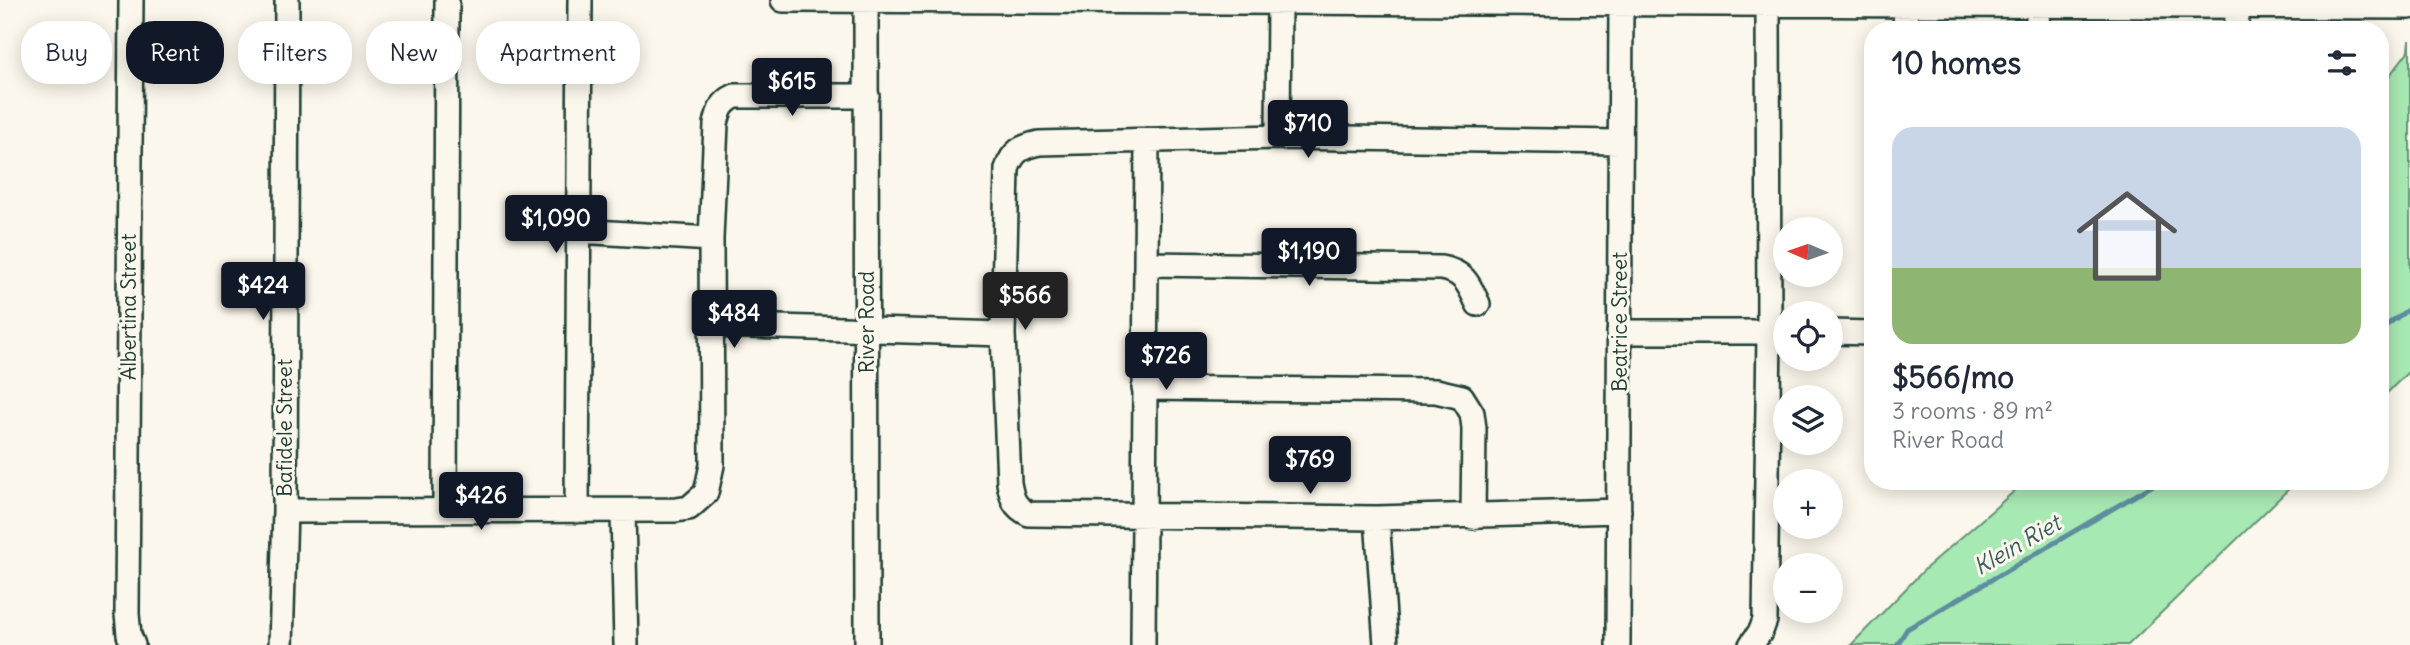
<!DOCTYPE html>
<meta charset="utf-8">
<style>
:root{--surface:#fff;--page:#f6f6f7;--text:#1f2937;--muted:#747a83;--line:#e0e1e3;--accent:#111827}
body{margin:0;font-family:Delius,sans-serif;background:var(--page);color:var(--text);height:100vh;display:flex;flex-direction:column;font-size:26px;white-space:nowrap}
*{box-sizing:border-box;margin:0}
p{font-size:23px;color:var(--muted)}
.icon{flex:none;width:38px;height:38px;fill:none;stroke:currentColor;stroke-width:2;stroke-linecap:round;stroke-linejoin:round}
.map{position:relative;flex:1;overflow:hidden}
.details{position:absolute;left:1864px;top:21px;width:525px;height:469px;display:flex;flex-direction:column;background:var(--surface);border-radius:28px;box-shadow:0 4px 18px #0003}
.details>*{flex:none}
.hud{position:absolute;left:21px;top:21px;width:665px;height:63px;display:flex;gap:14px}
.needle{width:46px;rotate:272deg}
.tools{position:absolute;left:1773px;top:217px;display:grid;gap:14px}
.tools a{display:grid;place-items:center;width:70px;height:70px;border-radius:50%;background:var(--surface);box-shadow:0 4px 18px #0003;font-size:35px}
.price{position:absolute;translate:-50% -60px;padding:0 16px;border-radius:7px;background:var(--accent);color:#fff;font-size:23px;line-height:46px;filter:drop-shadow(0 2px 4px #0008)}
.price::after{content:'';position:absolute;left:50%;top:42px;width:21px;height:16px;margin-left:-10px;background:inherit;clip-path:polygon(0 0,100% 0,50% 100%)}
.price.active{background:#222;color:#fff}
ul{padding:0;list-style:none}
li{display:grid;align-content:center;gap:14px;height:371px;padding:0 28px}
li+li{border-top:2px solid var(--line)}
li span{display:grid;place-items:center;height:217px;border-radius:21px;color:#555}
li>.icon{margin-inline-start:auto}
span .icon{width:126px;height:126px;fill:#fffc;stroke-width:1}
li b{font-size:30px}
h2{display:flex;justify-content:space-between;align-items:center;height:84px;padding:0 28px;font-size:30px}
.pill{padding:0 24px;border-radius:28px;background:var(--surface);box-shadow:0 4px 18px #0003;font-size:24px;line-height:63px}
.pill.active{background:var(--accent);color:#fff}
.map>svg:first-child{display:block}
.green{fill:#a7e9b3;stroke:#639374;stroke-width:2}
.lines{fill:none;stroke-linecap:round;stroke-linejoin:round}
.stream{stroke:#5d8d9f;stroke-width:5}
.minor-casing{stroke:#1f3d34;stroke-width:28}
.minor{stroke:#fbf7ec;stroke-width:23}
.labels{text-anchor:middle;stroke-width:6;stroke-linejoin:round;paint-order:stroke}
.street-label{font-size:21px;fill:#1f3d34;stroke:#fbf7ec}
.water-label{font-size:23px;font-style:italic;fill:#395e60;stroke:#fbf7ec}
</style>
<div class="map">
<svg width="2410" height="645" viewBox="0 0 2410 645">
<rect width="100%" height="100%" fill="#fbf7ec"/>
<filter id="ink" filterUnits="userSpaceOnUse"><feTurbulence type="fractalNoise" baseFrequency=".0143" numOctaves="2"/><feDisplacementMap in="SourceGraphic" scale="14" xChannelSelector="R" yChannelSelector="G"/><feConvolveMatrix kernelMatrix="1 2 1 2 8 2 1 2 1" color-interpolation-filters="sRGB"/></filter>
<g filter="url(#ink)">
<path class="green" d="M2410,40V370L2380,400V88L2409,50Z
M2026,481H2297L2128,645H1851L1925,569Z"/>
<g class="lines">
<path class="stream" d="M2380,330L2410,308
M1897,645L1907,629L2160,481"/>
<defs>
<path id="minor" d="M131,0L127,614L129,635L133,645
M783,0L2410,7
M866,0L867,645
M1905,30L1906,5
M2038,30V0
M2236,30L2238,6
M1278,137L1279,0
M578,231L711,239
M1146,264L1441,268C1465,272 1469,285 1478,304
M712,325L1003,334
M1619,332H1785
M1830,332L1872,333
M1144,388L1436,391L1462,397L1472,413L1474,428L1473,517
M445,510L447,0
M285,511L676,510L689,508L706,493L712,465L711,239L716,124C719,110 722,102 735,96H867
M577,511L580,0
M1619,511L1377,518L1029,514C1014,507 1012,499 1009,483L1003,334L1007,169C1013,151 1021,147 1039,143L1278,137L1620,142
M623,512L626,645
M1377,518L1386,645
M281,645L285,511L287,0
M1143,645L1147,140
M1618,645L1621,0
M1751,645L1761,631L1765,620L1769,332L1768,5"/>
</defs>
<use href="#minor" class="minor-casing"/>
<use href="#minor" class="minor"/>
</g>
</g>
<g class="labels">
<g class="street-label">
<text transform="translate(129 307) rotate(-90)" y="7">Albertina Street</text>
<text transform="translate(867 322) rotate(-90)" y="7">River Road</text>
<text transform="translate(1620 322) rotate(-90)" y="7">Beatrice Street</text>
<text transform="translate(285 428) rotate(-90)" y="7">Bafidele Street</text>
</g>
<g class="water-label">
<text transform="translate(2017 545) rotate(-30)" y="8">Klein Riet</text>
</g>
</g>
</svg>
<div class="tools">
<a><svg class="needle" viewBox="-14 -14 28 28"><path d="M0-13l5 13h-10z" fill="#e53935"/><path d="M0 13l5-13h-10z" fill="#747a83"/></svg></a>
<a><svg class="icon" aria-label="locate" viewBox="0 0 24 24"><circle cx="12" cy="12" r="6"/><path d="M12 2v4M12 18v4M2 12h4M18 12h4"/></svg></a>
<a><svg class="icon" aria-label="layers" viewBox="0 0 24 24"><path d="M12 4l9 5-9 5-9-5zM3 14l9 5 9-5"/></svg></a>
<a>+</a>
<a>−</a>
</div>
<b class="price" style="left:792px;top:118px">$615</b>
<b class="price" style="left:1308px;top:160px">$710</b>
<b class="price" style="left:556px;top:255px">$1,090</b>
<b class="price" style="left:1309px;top:288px">$1,190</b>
<b class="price" style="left:263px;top:322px">$424</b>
<b class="price active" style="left:1025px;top:332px">$566</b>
<b class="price" style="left:734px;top:350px">$484</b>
<b class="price" style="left:1166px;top:392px">$726</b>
<b class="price" style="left:1310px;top:496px">$769</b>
<b class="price" style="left:481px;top:532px">$426</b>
<div class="hud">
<a class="pill">Buy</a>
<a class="pill active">Rent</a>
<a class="pill">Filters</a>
<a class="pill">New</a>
<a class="pill">Apartment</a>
</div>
<section class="details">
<h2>10 homes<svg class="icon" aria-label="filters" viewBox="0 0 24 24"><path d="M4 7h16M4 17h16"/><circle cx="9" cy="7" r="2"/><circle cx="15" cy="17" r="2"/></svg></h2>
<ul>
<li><span style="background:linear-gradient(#c9d6e8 65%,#8fb573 0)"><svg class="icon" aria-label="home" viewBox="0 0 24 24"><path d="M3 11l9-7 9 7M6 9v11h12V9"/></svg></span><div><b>$566/mo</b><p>3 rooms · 89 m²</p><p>River Road</p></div></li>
</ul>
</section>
</div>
